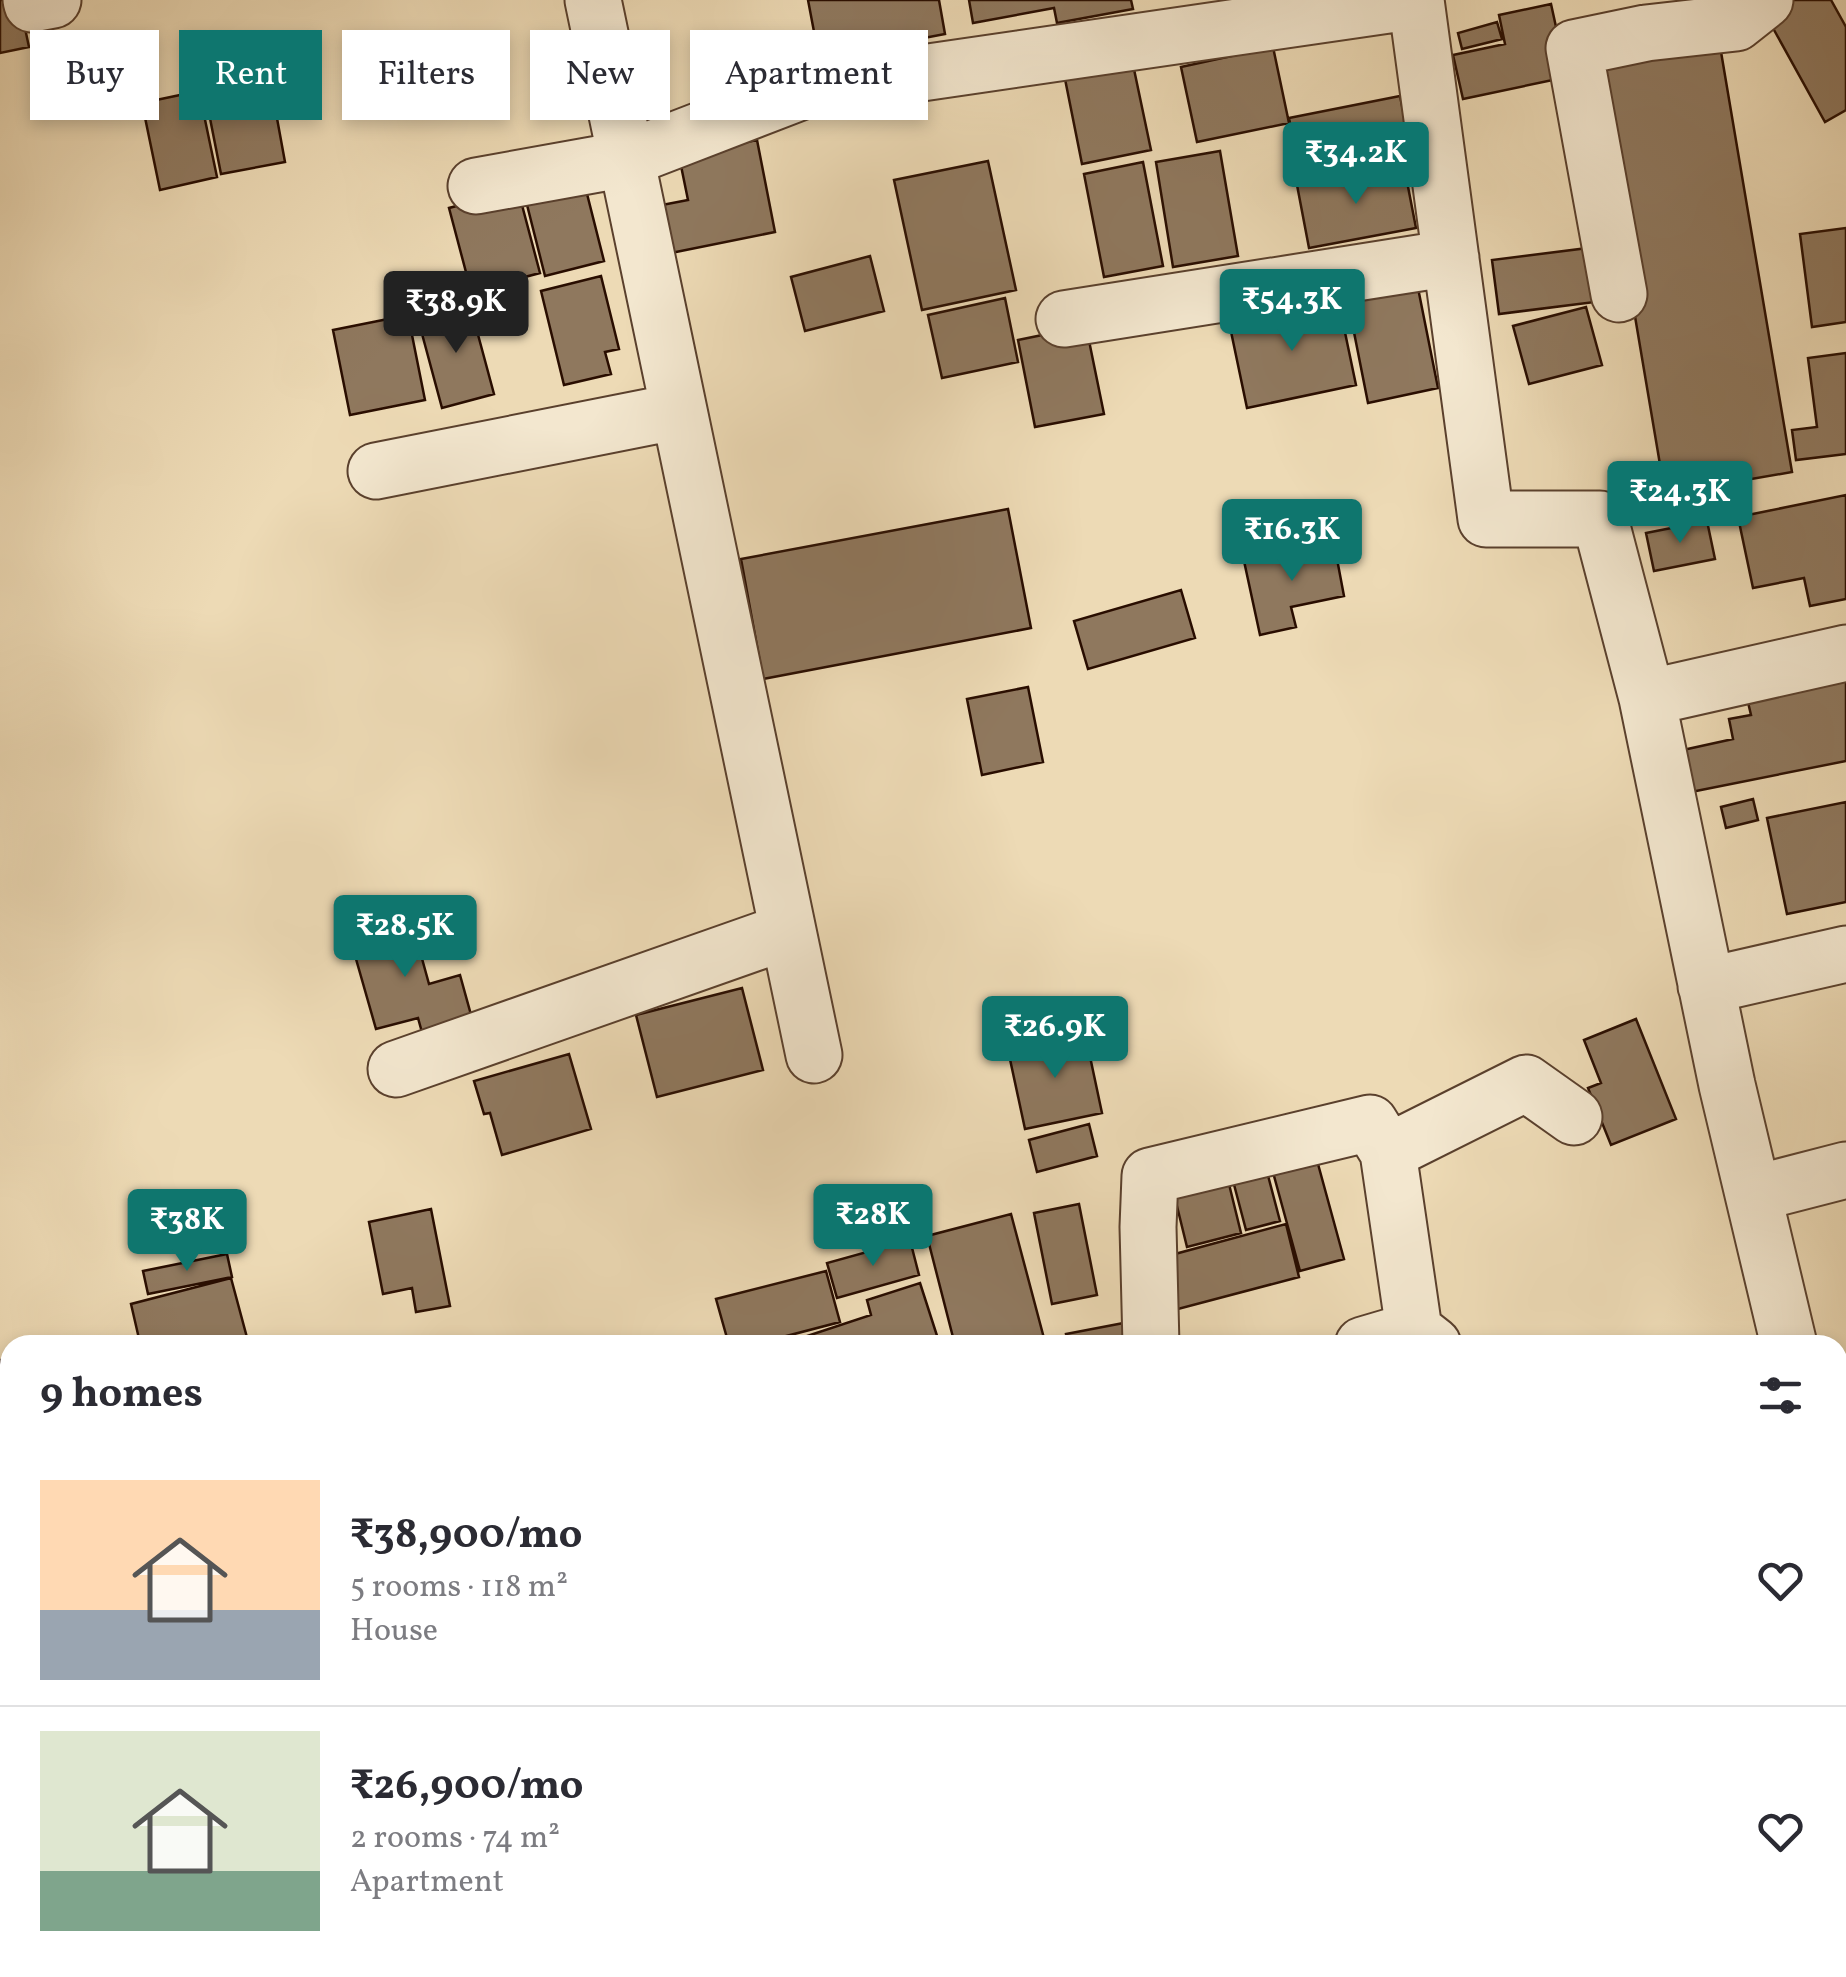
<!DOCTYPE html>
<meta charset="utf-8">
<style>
:root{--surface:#fff;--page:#f2f2f3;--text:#2b2b33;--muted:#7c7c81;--line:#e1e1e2;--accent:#0f766e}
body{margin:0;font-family:Vollkorn,serif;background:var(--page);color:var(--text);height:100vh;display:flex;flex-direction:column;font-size:38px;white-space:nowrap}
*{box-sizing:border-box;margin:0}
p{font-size:32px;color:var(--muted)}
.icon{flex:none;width:55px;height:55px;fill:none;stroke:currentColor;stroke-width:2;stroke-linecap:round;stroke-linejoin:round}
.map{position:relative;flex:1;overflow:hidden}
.panel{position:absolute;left:0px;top:1335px;width:1848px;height:642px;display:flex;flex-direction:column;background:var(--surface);border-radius:30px 30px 0 0;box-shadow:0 5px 15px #0003}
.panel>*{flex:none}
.banner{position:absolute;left:30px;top:30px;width:1000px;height:90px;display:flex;gap:20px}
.price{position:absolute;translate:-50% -85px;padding:0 22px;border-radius:10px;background:var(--accent);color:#fff;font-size:32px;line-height:65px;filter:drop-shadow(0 2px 5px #0008)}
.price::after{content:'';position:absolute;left:50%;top:60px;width:30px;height:22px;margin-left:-15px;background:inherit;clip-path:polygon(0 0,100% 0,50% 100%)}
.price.current{background:#222;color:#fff}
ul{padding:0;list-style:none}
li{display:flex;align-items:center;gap:30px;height:250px;padding:0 40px}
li+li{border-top:2px solid var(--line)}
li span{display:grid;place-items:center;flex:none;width:280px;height:200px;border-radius:0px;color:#555}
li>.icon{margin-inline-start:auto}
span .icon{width:120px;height:120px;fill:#fffc;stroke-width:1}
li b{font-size:42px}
h2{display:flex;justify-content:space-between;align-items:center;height:120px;padding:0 40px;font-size:42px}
.chip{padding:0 35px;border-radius:0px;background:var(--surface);box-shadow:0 5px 15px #0003;font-size:35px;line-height:90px}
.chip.current{background:var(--accent);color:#fff}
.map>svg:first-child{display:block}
.building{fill:#8f785e;stroke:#290d00;stroke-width:2.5}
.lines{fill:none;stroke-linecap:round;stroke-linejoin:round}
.minor-casing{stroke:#5a402d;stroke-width:59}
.minor{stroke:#f3e7cf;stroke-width:55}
</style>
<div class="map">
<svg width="1846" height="1977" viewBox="0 0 1846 1977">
<rect width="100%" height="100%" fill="#eddab5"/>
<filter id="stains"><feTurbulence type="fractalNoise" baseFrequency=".002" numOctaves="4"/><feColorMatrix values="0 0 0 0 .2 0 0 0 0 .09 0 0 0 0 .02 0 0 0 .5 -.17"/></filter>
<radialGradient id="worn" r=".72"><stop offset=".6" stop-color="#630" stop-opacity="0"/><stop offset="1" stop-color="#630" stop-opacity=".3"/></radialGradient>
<path class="building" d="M0,0H19L29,47L0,53Z
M808,0H939L945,34L819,58Z
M969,0H1131L1133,9L1057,23L1054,8L973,23Z
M1782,0H1831L1846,27V110L1825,122L1763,10Z
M1551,4L1567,77L1463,99L1453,55L1505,44L1499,15Z
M1497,22L1502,39L1462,49L1458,33Z
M1718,34L1792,472L1665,494L1591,56Z
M1273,47L1289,123L1197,142L1181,67Z
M1131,55L1151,150L1082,164L1063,69Z
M270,80L285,162L221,174L205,93Z
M199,91L217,177L160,190L142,103Z
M1400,96L1413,159L1302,181L1289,118Z
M757,140L775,232L671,253L662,205L688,200L679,156Z
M1220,151L1238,256L1173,267L1156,162Z
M988,161L1016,290L922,310L894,180Z
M1143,162L1163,266L1104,277L1084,174Z
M1404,166L1416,228L1309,248L1297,185Z
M583,178L604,261L545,276L524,193Z
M518,190L540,273L471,291L449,208Z
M1846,228V322L1812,327L1800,234Z
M1588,248L1595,302L1499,314L1492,260Z
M870,256L884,311L805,331L791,277Z
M601,276L619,349L605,352L611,374L564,385L541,291Z
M1418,288L1438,388L1368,403L1348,302Z
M1005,298L1018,362L942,378L928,315Z
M1338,299L1356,385L1247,408L1229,322Z
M470,305L494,394L442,408L418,319Z
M1586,307L1602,365L1529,384L1513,326Z
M408,315L425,400L350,415L333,330Z
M1086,326L1104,414L1035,427L1018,340Z
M1846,353V454L1796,460L1792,430L1817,427L1808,358Z
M1846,495V599L1810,606L1804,578L1753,588L1738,517Z
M1008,509L1031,628L763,679L741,559Z
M1707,521L1715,559L1654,571L1646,533Z
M1334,543L1344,596L1291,607L1296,627L1260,635L1244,561Z
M1181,590L1195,638L1088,669L1074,621Z
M1846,661V761L1691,792L1683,750L1733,739L1729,719L1751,715L1743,681Z
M1028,687L1043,762L982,775L967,699Z
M1753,799L1758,820L1726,828L1721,807Z
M1846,802V902L1787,914L1767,818Z
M410,915L429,984L460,975L473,1022L423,1036L418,1018L376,1029L348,931Z
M742,988L763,1070L657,1097L636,1015Z
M1636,1019L1676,1119L1611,1145L1588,1088L1601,1083L1584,1040Z
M1085,1033L1102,1113L1025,1129L1008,1050Z
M569,1054L591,1129L502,1155L490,1113L484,1114L474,1081Z
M1089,1124L1097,1156L1037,1172L1029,1140Z
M1315,1153L1344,1259L1300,1271L1271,1165Z
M1266,1168L1280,1221L1246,1230L1232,1177Z
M1228,1180L1241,1233L1187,1247L1174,1194Z
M1079,1204L1097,1295L1052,1304L1034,1213Z
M431,1209L450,1306L416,1312L412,1288L383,1294L369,1222Z
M1011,1214L1045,1342L1033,1345H955L927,1236Z
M1286,1224L1299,1277L1178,1309L1164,1257Z
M910,1240L919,1275L837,1298L827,1263Z
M227,1254L232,1277L148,1294L143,1271Z
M826,1271L840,1322L752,1345H729L716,1299Z
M231,1278L249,1345H132L140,1343L131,1304Z
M920,1283L940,1345H780L871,1315L867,1300Z
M1134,1321L1139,1345H1068L1066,1334Z
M0,1359L10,1398V1400L0,1402Z
M1846,1507V1659L1838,1662V1510Z
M1846,1710V1740L1838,1742V1712Z
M736,1968H836L840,1977H714Z
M985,1968H1078L1053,1977H988Z
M1118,1968H1233L1237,1977H1095Z
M1278,1968H1321V1970L1281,1977Z
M1337,1968H1400L1403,1977H1340Z
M1455,1968H1550L1553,1977H1431Z"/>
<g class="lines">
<defs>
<path id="minor" d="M31,0L32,4L53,0
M593,0L814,1055
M1416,0L1486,519H1600L1647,698L1727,1085L1789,1345
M476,186L626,159L805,90L1416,1
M1619,294L1574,48L1646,33L1736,23L1765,0
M1064,319L1451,258
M376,471L679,411
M1647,698L1846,653
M1706,986L1846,954
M396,1069L788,931
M1388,1152L1414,1330L1433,1345
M1753,1194L1846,1170
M1151,1345L1148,1227L1150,1176L1370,1123L1388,1152L1526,1083L1574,1117
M1363,1345L1414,1330
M0,1460L10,1458
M526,1968L528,1977
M641,1977L660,1968"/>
</defs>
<use href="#minor" class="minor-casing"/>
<use href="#minor" class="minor"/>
</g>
<rect width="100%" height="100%" filter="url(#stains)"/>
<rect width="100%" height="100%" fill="url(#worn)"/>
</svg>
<b class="price" style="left:1356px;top:207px">₹34.2K</b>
<b class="price" style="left:1292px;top:354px">₹54.3K</b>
<b class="price current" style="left:456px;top:356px">₹38.9K</b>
<b class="price" style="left:1680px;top:546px">₹24.3K</b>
<b class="price" style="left:1292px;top:584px">₹16.3K</b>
<b class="price" style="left:405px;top:980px">₹28.5K</b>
<b class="price" style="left:1055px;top:1081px">₹26.9K</b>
<b class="price" style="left:873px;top:1269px">₹28K</b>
<b class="price" style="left:187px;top:1274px">₹38K</b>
<div class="banner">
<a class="chip">Buy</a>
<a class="chip current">Rent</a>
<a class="chip">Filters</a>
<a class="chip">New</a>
<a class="chip">Apartment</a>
</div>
<section class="panel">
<h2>9 homes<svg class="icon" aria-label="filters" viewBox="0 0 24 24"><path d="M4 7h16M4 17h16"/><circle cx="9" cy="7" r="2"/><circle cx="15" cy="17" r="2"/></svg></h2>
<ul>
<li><span style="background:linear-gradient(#ffd9b3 65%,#9aa5b1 0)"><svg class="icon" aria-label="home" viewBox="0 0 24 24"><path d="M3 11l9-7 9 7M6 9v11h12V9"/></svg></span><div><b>₹38,900/mo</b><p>5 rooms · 118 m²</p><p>House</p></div><svg class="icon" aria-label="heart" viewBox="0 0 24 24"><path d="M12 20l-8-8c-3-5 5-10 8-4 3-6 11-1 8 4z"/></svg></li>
<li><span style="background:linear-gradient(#dfe7d0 70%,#7fa58c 0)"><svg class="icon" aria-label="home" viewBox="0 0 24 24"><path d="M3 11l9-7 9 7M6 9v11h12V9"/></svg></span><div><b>₹26,900/mo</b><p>2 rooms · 74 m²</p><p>Apartment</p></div><svg class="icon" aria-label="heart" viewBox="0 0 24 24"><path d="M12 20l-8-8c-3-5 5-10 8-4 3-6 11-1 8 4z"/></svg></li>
</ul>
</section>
</div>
